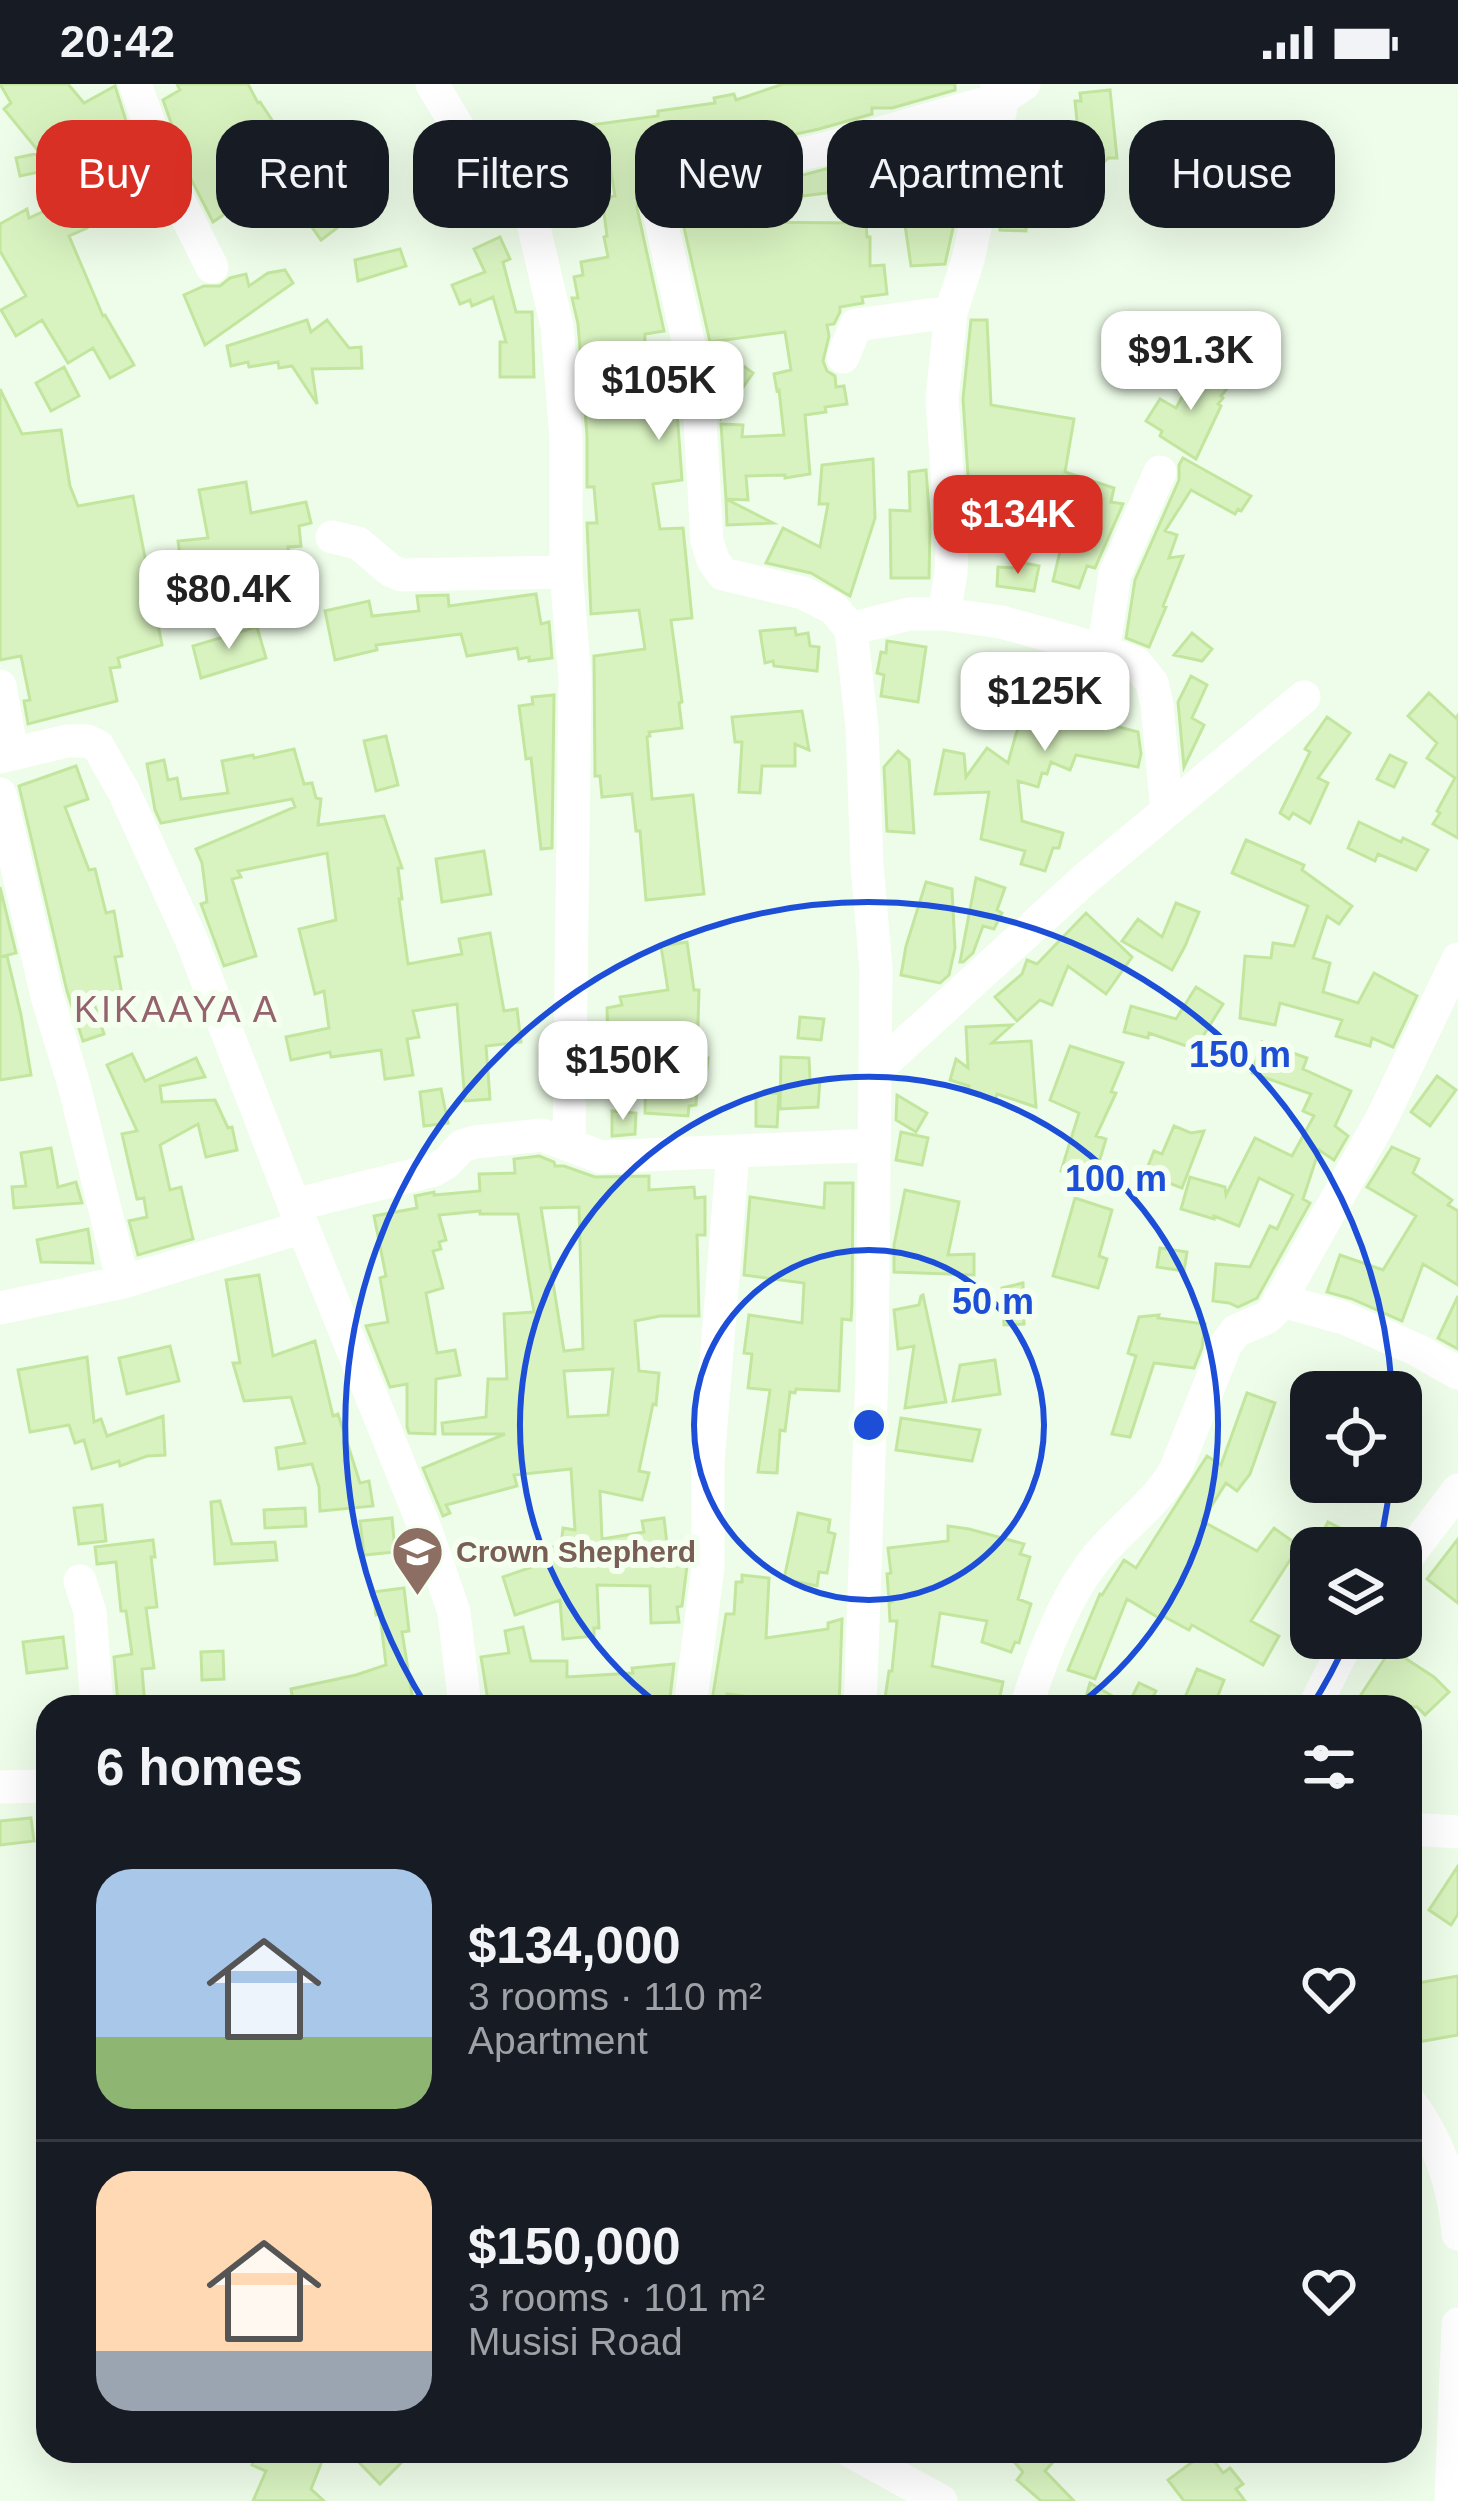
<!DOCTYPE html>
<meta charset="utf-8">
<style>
:root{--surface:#171b24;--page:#242831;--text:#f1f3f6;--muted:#9ea1a6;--line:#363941;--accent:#d93025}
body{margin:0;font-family:Helvetica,sans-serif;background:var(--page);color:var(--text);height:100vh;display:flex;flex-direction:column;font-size:45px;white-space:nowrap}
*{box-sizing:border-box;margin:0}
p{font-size:39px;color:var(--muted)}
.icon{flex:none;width:66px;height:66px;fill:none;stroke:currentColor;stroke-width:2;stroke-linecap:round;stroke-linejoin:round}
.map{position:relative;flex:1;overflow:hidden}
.panel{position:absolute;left:36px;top:1611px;width:1386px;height:768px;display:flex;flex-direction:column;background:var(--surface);border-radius:36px;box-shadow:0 12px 48px #0002}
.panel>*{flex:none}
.guide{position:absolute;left:36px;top:36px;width:1386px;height:108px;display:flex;gap:24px}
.controls{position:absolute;left:1290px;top:1287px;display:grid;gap:24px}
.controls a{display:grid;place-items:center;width:132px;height:132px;border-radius:24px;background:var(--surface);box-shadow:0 12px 48px #0002;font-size:60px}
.price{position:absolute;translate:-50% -102px;padding:0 27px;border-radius:24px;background:#fff;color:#222;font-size:39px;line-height:78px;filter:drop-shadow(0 3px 6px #0008)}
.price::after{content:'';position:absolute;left:50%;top:72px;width:36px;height:27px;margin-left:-18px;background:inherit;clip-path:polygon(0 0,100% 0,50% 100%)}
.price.current{background:var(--accent);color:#fff}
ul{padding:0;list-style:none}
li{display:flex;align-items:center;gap:36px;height:300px;padding:0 60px}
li+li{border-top:3px solid var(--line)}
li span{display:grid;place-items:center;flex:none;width:336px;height:240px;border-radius:36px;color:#555}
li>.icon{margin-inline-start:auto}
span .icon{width:144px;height:144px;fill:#fffc;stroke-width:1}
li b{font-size:51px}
h2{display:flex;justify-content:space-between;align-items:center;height:144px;padding:0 60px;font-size:51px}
.chip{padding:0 42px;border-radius:36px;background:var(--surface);box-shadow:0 12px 48px #0002;font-size:42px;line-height:108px}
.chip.current{background:var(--accent);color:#fff}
.status{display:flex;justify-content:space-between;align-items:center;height:84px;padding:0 60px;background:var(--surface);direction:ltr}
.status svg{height:33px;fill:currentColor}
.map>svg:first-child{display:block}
.building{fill:#d9f3c0;stroke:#c3e69f;stroke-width:3;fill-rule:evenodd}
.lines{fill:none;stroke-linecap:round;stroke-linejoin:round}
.minor{stroke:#fff;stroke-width:33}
.ring{fill:none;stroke:#1d4ed8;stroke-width:6}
.labels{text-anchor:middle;stroke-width:12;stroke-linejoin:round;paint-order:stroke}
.education-label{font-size:30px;font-weight:bold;fill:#785e54;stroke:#f4fff0;text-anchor:start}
.quarter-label{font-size:36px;letter-spacing:3px;fill:#94636e;stroke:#f4fff0}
.centre{fill:#1d4ed8;stroke:#f4fff0;stroke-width:6}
.ring-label{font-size:36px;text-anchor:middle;font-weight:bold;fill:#1d4ed8;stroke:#f4fff0;stroke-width:12;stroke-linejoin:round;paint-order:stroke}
</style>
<div class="status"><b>20:42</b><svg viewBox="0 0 49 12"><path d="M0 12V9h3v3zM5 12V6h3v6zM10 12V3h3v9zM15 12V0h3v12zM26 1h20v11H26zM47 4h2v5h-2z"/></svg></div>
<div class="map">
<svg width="1458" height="2417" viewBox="0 0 1458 2417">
<rect width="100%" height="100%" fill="#eefde9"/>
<path class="building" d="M0,0H68L84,19L115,2L127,40L119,45L145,90L150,104L124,120L122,116L87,144L69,152L103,232L105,231L134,281L110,294L93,264L68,279L42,236L16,252L1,226L26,212L0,167V140L27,125L29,134L70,115L53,85L20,92L16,74L40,69L4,25L11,19Z
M177,0H248L258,19L260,18L272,36L232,64L261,105L213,138L191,95L163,16L180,6Z
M783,0H955V6L892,24H872V30L819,45L742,62L667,74L650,84L639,99L637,124L664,247L645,250L643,316L676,314L682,396L653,400L660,445L683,444L692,534L671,536L682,618L679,619L682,644L649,648L650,652L647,653L652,715L693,711L704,810L646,816L640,747H636L632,710L602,713L600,692H595L594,572L645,565L639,526L591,530L587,439H597L594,403H587V352L578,240L572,214H578L574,193L583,191L581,178L608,173L604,153L607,152L602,114L615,112L609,76L588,79L583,42L658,32V27L715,19L714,14L734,10L736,16Z
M1110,6L1117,74H1108L1080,104L1074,57H1079L1075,17H1081L1080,9Z
M975,44L965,88L953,87L957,126L945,180L911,182L905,141H911L909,99L900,100L897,66Z
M1014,63L1029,64L1026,147L1000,146L1001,121Z
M871,73V91L849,93L851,106L802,112L799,92Z
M426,79L451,80L455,131L430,132Z
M536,87L574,90L572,121L551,125Z
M496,100L507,128L487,129L479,106Z
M752,103L755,119L746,120L747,138L866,139L867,153H870V182L884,181L887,210L862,213L863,219L840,223V228L834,240L827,241L829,252L823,277L827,287L835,292L836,303L844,302L847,320L825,323L826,328L805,331L810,390L785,394V391L746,392L748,416L726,415L721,340L743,341L742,353L784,351L779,306L777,307L774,290L791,286L785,248L710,258L678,117Z
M316,115L337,144L321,156L300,126Z
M500,153L510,175L503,178L516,228H532L534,293H500V258H506L493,213L472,222L470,216L460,220L452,201L485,188L474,165Z
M400,165L406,182L358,197L355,176Z
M285,186L293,199L205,261L184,211L204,202H220L230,194L246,190L249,202L268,189Z
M307,236L311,248L327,236L349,264L361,263L362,284L312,285L317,320L292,282L279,284L278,278L249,283L248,278L231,282L227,262Z
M971,236H987L991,321L1074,335L1065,388L1114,404L1111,418L1123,420L1095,484L1087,482L1079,504L1053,497L1068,434L1049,428L1006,431L1004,410L996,411L995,407L972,409L969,407L963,315Z
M738,278L753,289L721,334L717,305Z
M64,283L79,312L51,327L36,299Z
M1210,285L1230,301L1221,312L1223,314L1218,320L1221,322L1196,375L1160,352L1162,347L1146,337L1160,315L1176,324L1197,286Z
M0,305L22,350L61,346L70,402L78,422L133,412L162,561L118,574L120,583L110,584L117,617L28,640L24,617L30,616L21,572L0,576Z
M1183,374L1251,412L1241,427L1238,425L1235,430L1191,406L1165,447L1177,451L1169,474L1183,472L1163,522L1166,523L1149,563L1126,554L1135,496L1179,396V381Z
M873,375L875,434L850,512L811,489L766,479L783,444L820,463L828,420H819L822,381Z
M926,386L930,440L929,494H891L890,426L910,427L909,388Z
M246,398L251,429L306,418L311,439L299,442L301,462L288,463L289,475L183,492L178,457L208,454L199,406Z
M726,415L773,439L727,441Z
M1019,478L1039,482L1034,507L997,502L998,483L1017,484Z
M536,510L541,540L549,538L552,574L529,577V573L519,575L517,564L467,572L461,550L376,561L377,566L335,576L325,527L369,517L372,532L419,527L417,512L448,511L449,522Z
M257,543L266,574L201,594L193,562Z
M795,544L796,551L808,549L810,562L819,563L817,587L774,582L773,577L765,579L760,547Z
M1192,549L1212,565L1202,577L1174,571Z
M887,557L926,563L918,618L881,612L884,591L877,589L881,568L886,569Z
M1050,573L1117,595L1120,631L1115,642L1138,648L1141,670L1138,683L1076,671L1070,686L1051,678L1047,690L1042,689L1038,703L1018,697L1022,737L1063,749L1059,764H1053L1045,787L1021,780L1025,767L981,755L989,708L935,710L944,666L964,670L966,693L987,664L1008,679L1016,650Z
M1191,592L1207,601L1192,634L1204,641L1184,683L1178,618Z
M1429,609L1456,634L1458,631V754L1433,740L1440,729L1437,727L1455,694L1427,674L1437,659L1408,632Z
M554,611L552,764L541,765L531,674L526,675L519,622L533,620L532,613Z
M802,627L809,666L795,660V682H762L760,709L739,708L742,658H735L732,633Z
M1327,633L1350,649L1318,694L1328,699L1310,739L1293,729L1289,735L1280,729L1310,668L1305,665Z
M386,652L398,701L376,707L364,657Z
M294,665L304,700L312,699L316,714L321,715L318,741L384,732L402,784H398L402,815H399L408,880L462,870L459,855L490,849L504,927L517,925L521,958L486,962L490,1015L465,1017L457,920L413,927L419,953L407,955L413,991L385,995L381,966L331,973L330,968L291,976L286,953L329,944L324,907L315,910L299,845L336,836L327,769L238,787L241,793L232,795L256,872L224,882L201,820L207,818L202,779L196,765L295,723L292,715L161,739L155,726L147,680L164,676L168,696L177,694L181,715L228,709L222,677L253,671L254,674Z
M898,667L909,676L914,749L887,747L884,683Z
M1390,671L1406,679L1394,703L1377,695Z
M76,682L88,715L65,723L89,786L95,785L106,829L114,827L122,872L115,873L122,910L93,916L104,950L83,957L67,907L19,702Z
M1359,738L1401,758L1403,754L1428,766L1416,786L1378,770L1375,777L1348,764Z
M1246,756L1304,781L1302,786L1352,822L1339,840L1327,832L1313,874L1330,879L1323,908L1358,919L1374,889L1417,912L1393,963L1372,954L1370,962L1336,952L1342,936L1280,919L1275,941L1240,934L1245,872L1271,874L1273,859L1294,862L1308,822L1232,789Z
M484,767L491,810L442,818L436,775Z
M976,794L1005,804L997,826L1002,829L994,845L983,842L973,869L963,878H960Z
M926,798L952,805L955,864L949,891L940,899L901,891L906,862Z
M0,803L16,869L0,873L7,872L21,931L31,991L0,996Z
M1176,819L1199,828L1185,862L1172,886L1122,857L1138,835L1162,853Z
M1086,829L1132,873L1106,910L1068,882L1052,921L1040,916L1017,937L995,913L1022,890L1027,876L1037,880Z
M687,858L694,906H699L697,974H708L706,993L698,994L696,1021L689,1022L688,1032L645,1029L646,971L608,959L607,924L622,921L620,913L668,906L661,862Z
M1196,903L1223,920L1195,965L1149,949L1148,954L1124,948L1131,922L1176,935Z
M800,933L824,935L821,956L798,954Z
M1012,941L992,959L1031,957L1036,1023L997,1010L995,1018L967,1008L969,1002L950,996L956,975L968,984L966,943Z
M1262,958L1307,974L1303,985L1351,1007L1335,1042L1348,1052L1334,1076L1319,1066L1303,1115L1310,1119L1257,1214L1238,1223L1229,1219L1213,1217L1216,1180L1250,1183L1270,1142L1277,1145L1293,1111L1259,1094L1239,1142L1214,1132V1135L1181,1125L1190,1093L1225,1103L1226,1111L1255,1054L1292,1072L1314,1032L1303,1027L1311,1010L1252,989Z
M1070,962L1123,979L1111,1008L1116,1009L1096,1052L1106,1055L1093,1098L1061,1087L1079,1029L1050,1016Z
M132,970L145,997L196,974L205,993L160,1002L162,1018L215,1016L228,1044L232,1043L237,1066L206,1073L198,1040L160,1061L170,1106L181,1103L193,1155L138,1171L129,1137L147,1133L144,1114L137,1115L122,1050L137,1047L107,981Z
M781,973L809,974L810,997L820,996L818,1023L780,1025Z
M1437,992L1456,1006L1430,1042L1411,1028Z
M441,1005L448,1039L424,1042L420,1008Z
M779,1009L777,1043L756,1042V1010Z
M897,1011L927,1029L916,1048L896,1036Z
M612,1027L636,1029L635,1050L612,1052Z
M1174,1042L1191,1049L1204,1047L1182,1104L1145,1090L1154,1067L1162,1070Z
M901,1048L928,1054L922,1081L896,1076Z
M1392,1063L1419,1075L1413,1089L1452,1116L1448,1121L1458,1127V1201L1423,1180L1402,1237L1352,1215L1327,1208L1340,1171L1383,1186L1416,1132L1367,1103Z
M51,1064L58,1103L76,1098L82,1119L14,1124L12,1103L26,1102L21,1069Z
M539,1072L554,1078L555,1082H564L595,1093L649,1092V1106L694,1103L695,1114L705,1113V1151H697L699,1232H660L635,1237L639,1287L659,1289L656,1321L653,1320L639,1387L649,1389L642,1416L600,1407L602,1455L644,1448L642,1437L664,1434L667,1460L687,1458V1482L682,1522L677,1523L679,1538L651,1539L650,1502L597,1501L599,1544H594V1552L563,1555L560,1516L515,1531L503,1493L532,1483L529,1466L561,1462L563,1444L575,1446L571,1385L514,1391L517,1402L446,1421L450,1429L443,1432L423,1384L505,1350H443L442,1339L486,1333L488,1295H507L504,1230L534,1228L518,1130H480V1127L439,1131L446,1156L439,1158L441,1165L433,1167L443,1204L426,1209L437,1269L455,1266L460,1291L436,1295L435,1350L409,1349L407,1343V1300L390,1303L366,1242L388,1238L380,1194L386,1192L374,1132L417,1124L415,1112L434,1108V1111L480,1107L479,1090L515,1089L514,1075ZM579,1123L583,1265L564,1267L541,1124ZM613,1285L608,1331L568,1333L564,1287Z
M825,1099H853L852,1221L851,1236L842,1235L839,1307L796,1305L795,1309L790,1308L785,1347L780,1346L777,1389L758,1388L770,1306L748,1304L752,1270L744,1269L749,1231L802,1239L804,1199L744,1191L750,1113L824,1124Z
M905,1106L959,1118L948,1171L974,1170V1191L894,1188V1161Z
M1075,1114L1112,1126L1099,1172L1107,1175L1098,1204L1053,1192Z
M88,1145L93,1179L41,1178L37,1156Z
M1160,1164L1187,1168L1184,1187L1157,1183Z
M259,1191L273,1272L315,1257L333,1332L338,1330L360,1399L369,1397L373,1422L320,1427L319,1403L312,1380L279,1385L276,1364L305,1359L291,1313L244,1317L233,1279H240L226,1196Z
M1023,1199L1024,1240L1004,1241L1002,1204Z
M923,1211L946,1318L905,1324L914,1262L898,1265L894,1226L919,1221L921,1212Z
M1458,1212V1265L1438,1254Z
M1159,1231L1158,1234L1205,1240L1202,1264L1194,1284L1154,1279L1130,1353L1112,1350L1136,1272L1128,1269L1139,1233Z
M170,1262L179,1297L127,1310L119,1274Z
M87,1273L94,1338L101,1335L107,1352L163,1332L165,1371L147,1372L120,1382L119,1377L92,1385L84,1356L75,1359L69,1341L30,1348L18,1286Z
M995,1276L1000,1310L953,1317L960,1281Z
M1247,1309L1275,1319L1250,1390L1237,1407L1226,1399L1202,1437L1257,1467L1274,1444L1299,1462L1251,1537L1279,1552L1263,1581L1192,1541L1189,1546L1161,1531L1159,1534L1127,1515L1095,1595L1068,1586L1100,1510L1102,1511L1124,1476L1136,1484L1207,1372L1221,1381Z
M901,1334L980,1346L972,1377L896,1366Z
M220,1417L232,1460L275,1458L277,1476L215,1480L211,1418Z
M102,1421L106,1457L79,1460L74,1424Z
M305,1424L306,1442L265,1444L264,1426Z
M798,1429L830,1436L828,1448L835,1450L827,1489L819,1488L817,1502L784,1495Z
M392,1434L395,1468L364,1471L360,1437Z
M1328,1438L1379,1464H1315Z
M948,1442L969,1445L1024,1460L1020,1470L1030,1473L1018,1515L1031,1520L1019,1559L1015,1558L1011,1568L982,1558L987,1537L940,1529L932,1582L1003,1598L999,1617L990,1615L988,1623L884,1621L889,1587H892L897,1537H890L889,1519L891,1518L889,1517L887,1490L891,1489L888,1464L948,1457Z
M1458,1455V1519L1427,1495Z
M153,1456L155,1473H151L157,1523L146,1524L154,1584L142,1585L145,1623H126V1619L118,1620L114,1573L132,1570L126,1527H121L116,1478L97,1480L95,1463Z
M742,1491L769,1494L766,1554L828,1545V1539L842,1535L839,1623H766L765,1615L727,1610V1623H711L726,1530H734L736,1498H742Z
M404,1504L409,1547L402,1548L414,1623H294L291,1605L356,1591L386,1581L380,1530L376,1531L373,1508Z
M523,1543L531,1577H567V1593L633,1589L632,1584L674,1580L669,1622L489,1623L481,1573L509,1569L505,1547Z
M63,1553L67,1584L27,1589L23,1558Z
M1391,1565L1434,1593L1449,1608L1425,1631L1417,1623H1353Z
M223,1567L224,1595L202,1596L201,1568Z
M1197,1585L1224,1596L1214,1622L1186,1611Z
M1090,1599L1128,1621L1139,1599L1156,1607L1148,1623H1083Z
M31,1734L34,1757L0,1761V1737Z
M1458,1782V1830L1451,1841L1429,1826Z
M1458,1892V1951L1418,1958L1412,1924V1900Z
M258,2367H326L311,2405L324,2417H253L266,2387L252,2381Z
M348,2367H395L404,2376L380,2400Z
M1005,2367H1063L1045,2387L1074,2417H1041L1017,2396L1023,2388Z
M1207,2367L1223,2389L1230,2384L1243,2400L1236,2405L1245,2417H1184L1168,2396Z"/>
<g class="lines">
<path class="minor" d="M135,0L172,103L212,183
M432,0L468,60L512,83L532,135L557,242L566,354V488
M843,273L856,241L951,228
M332,453L358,459L390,486L401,491L566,488L575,594L569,1060
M944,530L951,489L952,460L942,315L951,228L968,176L1003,14L997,1
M851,545L909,530H944L1001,538L1077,559L1136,579L1152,599L1157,621L1167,727
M1103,568L1115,490L1160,388
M0,602L12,669
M0,673L67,657H87L98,662L124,708L191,855L294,1121L426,1447L454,1528L465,1623
M0,710L47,912L74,1001L123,1198
M875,987L1085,795L1304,613
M294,1121L434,1086L446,1079L462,1062L475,1058L542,1051L601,1073L874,1061
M1279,1216L1344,1234L1417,1266L1458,1289
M0,1224L123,1198L303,1143
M1401,1481L1458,1406
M80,1497L90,1528L97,1623
M690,1623L708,1483V1378L733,1068
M860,1623L872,1289L876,885L867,781L862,643L851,545L833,524L803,509L723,490L713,476L707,457L700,336L693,279L657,119C657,106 659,100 671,95L746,83L824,65L1003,14L1024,0
M1026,1623C1041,1576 1063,1517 1093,1478C1119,1445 1153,1423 1175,1387L1226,1260L1236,1247L1266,1234L1274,1227L1382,1034L1458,875
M1314,1623L1349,1554
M0,1703L48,1702
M1410,1745L1458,1748
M1410,2018C1439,2057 1454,2102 1458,2150
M850,2367L941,2417
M1451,2417L1458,2240"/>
</g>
<g class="ring">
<circle cx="869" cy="1341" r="175"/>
<path d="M661 1622A349 349 0 1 1 1077 1622"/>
<path d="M1390 1400A524 524 0 0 1 1379 1463M1348 1554A524 524 0 0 1 1311 1623M427 1623A524 524 0 1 1 1392 1304"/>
</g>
<defs>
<symbol id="school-pin" viewBox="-11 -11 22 30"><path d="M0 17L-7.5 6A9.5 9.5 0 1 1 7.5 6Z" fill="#8d6e63" stroke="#f4fff0"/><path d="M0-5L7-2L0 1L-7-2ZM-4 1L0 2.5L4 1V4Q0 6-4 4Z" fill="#fff"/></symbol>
</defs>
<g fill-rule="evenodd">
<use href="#school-pin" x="388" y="1438" width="59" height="81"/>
</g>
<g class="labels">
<g class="education-label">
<text x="456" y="1478">Crown Shepherd</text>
</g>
<g class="quarter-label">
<text x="177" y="938">KIKAAYA A</text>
</g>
</g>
<circle cx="869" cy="1341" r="18" class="centre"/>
<g class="ring-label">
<text x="1240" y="983">150 m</text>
<text x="1116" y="1107">100 m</text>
<text x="993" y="1230">50 m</text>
</g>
</svg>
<div class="controls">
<a><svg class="icon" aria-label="locate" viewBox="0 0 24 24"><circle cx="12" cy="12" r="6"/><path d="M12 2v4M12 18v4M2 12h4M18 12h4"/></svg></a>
<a><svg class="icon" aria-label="layers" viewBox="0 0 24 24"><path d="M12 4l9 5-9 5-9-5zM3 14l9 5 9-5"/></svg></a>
</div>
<b class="price" style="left:1191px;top:329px">$91.3K</b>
<b class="price" style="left:659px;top:359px">$105K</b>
<b class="price current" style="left:1018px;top:493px">$134K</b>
<b class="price" style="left:229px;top:568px">$80.4K</b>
<b class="price" style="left:1045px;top:670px">$125K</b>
<b class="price" style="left:623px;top:1039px">$150K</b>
<div class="guide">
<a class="chip current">Buy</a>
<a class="chip">Rent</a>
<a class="chip">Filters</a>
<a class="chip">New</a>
<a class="chip">Apartment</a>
<a class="chip">House</a>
</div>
<section class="panel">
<h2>6 homes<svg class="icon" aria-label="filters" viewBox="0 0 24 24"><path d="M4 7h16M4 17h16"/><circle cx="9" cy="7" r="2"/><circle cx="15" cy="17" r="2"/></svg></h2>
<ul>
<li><span style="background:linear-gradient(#a9c7e8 70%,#8fb573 0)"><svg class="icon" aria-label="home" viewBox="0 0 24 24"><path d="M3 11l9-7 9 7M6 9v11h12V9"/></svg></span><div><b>$134,000</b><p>3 rooms · 110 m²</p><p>Apartment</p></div><svg class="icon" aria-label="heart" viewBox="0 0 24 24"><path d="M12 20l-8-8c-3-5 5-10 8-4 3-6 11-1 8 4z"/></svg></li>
<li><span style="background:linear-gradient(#ffd9b3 75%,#9aa5b1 0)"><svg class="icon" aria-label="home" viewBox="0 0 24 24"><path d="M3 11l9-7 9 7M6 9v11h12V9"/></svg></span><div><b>$150,000</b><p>3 rooms · 101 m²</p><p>Musisi Road</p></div><svg class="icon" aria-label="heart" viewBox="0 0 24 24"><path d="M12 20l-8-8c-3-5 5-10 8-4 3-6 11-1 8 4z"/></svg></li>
</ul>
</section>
</div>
